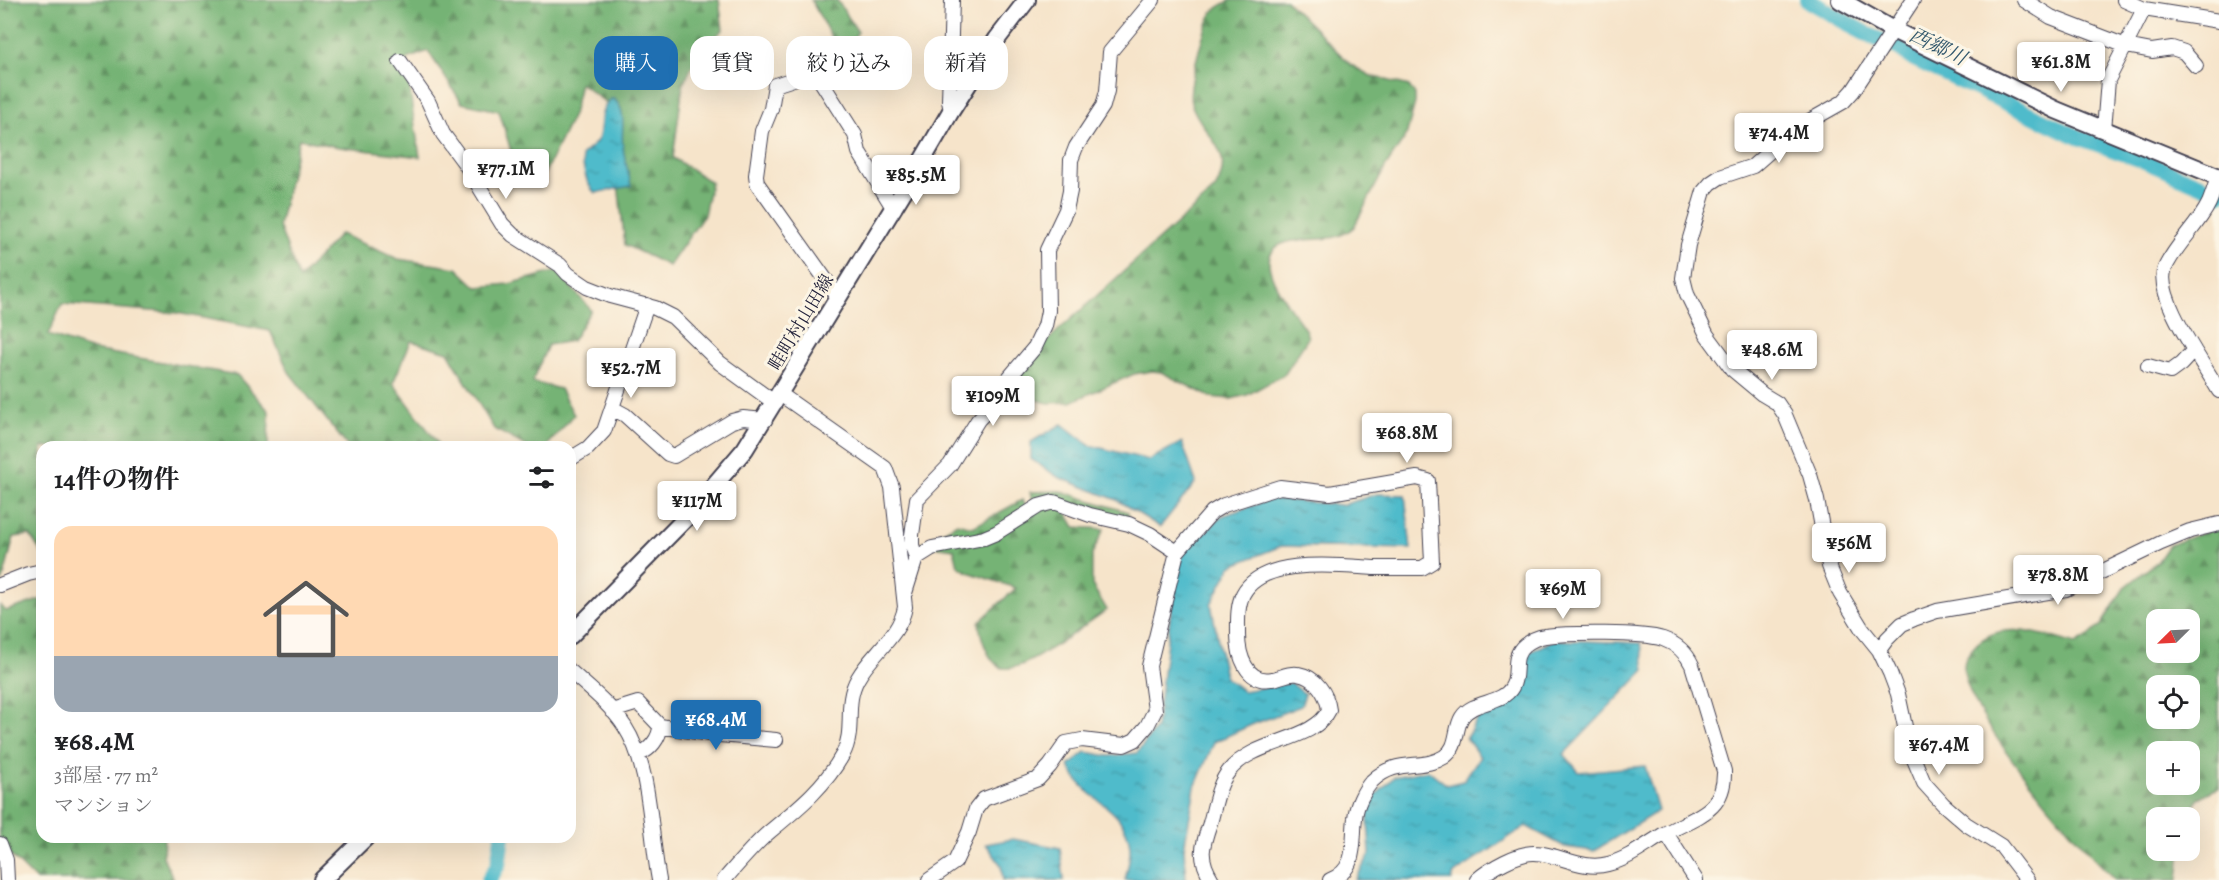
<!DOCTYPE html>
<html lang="ja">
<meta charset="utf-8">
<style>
:root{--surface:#fff;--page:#f6f6f6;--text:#202124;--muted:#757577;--line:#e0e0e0;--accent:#1f6fb2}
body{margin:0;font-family:Alegreya,"Noto Serif JP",serif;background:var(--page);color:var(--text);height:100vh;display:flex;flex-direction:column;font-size:22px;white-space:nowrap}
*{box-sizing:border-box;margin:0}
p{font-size:20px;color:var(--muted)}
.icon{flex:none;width:33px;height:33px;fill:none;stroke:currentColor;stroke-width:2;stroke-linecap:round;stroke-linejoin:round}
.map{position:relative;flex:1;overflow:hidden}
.sheet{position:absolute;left:36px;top:441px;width:540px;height:402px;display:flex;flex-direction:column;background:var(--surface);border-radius:18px;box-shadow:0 6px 24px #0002}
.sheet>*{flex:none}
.guide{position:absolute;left:594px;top:36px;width:570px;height:54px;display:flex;gap:12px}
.needle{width:39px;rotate:246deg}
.fabs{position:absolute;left:2146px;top:609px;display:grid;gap:12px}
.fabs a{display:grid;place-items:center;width:54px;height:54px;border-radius:12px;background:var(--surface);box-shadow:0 6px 24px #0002;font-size:30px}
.price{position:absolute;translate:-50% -51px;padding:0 14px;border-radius:6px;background:#fff;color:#222;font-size:20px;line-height:39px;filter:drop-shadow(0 2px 3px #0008)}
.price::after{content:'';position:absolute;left:50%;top:36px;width:18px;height:14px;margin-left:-9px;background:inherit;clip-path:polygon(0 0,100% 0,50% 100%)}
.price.selected{background:var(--accent);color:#fff}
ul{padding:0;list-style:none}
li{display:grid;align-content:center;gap:12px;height:318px;padding:0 18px}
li+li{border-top:2px solid var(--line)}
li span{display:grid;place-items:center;height:186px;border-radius:18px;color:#555}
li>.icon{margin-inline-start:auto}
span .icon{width:108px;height:108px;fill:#fffc;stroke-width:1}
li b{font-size:26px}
h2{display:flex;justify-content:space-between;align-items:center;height:72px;padding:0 18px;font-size:26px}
.pill{padding:0 21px;border-radius:18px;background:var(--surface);box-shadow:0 6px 24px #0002;font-size:21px;line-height:54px}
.pill.selected{background:var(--accent);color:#fff}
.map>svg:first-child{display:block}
.forest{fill:url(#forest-firs);stroke:#4c6a58;stroke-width:1.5;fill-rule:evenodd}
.water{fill:url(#water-ripples);stroke:#396e83;stroke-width:1.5}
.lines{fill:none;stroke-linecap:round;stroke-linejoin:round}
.river{stroke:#50bbcb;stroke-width:16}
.minor-casing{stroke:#423f50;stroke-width:16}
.major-casing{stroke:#423f50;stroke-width:20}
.minor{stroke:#fff;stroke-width:14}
.major{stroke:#fff;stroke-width:16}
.labels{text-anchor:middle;stroke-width:6;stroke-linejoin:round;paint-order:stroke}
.street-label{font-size:18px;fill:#22223b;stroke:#fcf5e5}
.water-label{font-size:20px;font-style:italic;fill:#32586d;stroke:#fcf5e5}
</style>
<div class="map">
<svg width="2219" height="880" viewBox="0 0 2219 880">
<defs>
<pattern id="forest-firs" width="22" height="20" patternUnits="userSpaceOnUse" patternTransform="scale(1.5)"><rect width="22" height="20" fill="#75b374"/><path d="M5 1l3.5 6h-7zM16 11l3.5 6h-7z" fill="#609160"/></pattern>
<pattern id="water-ripples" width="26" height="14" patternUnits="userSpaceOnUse" patternTransform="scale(1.5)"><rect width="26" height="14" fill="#50bbcb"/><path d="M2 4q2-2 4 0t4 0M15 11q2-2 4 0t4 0" fill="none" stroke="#4298a6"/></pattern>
</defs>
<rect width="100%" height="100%" fill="#fcf5e5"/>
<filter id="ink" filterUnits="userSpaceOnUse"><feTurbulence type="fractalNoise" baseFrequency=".0167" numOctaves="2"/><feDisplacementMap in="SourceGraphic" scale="12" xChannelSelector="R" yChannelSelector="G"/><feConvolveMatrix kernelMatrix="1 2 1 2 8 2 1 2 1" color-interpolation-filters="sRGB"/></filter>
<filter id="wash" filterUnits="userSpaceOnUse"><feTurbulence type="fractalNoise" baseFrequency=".008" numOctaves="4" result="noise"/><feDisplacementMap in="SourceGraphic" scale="24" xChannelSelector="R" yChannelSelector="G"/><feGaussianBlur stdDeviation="1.35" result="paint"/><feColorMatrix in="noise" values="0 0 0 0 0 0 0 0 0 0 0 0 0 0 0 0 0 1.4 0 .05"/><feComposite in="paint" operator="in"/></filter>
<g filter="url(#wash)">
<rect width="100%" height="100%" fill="#f6e4ca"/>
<path class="forest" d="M0,0H719L723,30L701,49L683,84L673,158L711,182L704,215L669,266L625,245L609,105L580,83L573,115L543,176L517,171L499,111L462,103L428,51L407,59L412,107L420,157L339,147L299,139L279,226L299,279L340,234L398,259L457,268L477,287L509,284L557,271L591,310L572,341L548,345L532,382L560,389L574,415L546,447H528L494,429L448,352L411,341L393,383L437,442L439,447H348L289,372L270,331L177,313L62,304L48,335L93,350L237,375L269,411L268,447H42V554L30,535L14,537L3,580L0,582Z
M811,0H837L858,32L841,55Z
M1231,0H1286L1351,65L1371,76L1409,86L1415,95V103L1406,136L1386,166L1354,227C1338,241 1323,238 1302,240C1235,244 1288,303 1306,331L1308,338L1285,374L1247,395L1231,399L1210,397L1161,372L1152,371L1134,374L1071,402L1048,403L1023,396L1014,384V373L1029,357L1215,189C1238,149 1202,137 1191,103C1187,89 1204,27 1212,13C1216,7 1224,4 1231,0Z
M1060,491L1128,512L1130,525L1065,510L1075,527L1104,529L1092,554V585L1107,610C1088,621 1020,678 1000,667C987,660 980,635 979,622L1016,588L968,572L958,566L954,549L921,544L957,523L973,527L1022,500L1035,516L1030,492Z
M2219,527V788C2202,794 2194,800 2189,817L2157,818V850L2181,851L2178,880H2115C2080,844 1963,714 1964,667C1964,659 1969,652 1974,647C1999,617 2043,635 2076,644L2089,636L2102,624L2124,588L2158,561L2169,545ZM2157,620H2190V652H2157ZM2157,686H2190V718H2157ZM2157,752H2190V784H2157Z
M42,599V837H164L163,857L174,880H36L0,845V605L6,611Z"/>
<path class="water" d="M613,98C629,111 620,131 623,148C625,161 629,174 631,186L595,193C586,184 583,168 582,155C587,150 597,144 599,137C602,124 599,105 613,98Z
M1062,424L1089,445L1149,460L1182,442L1196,482L1160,527L1117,500L1058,477L1031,459V442Z
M1377,494L1405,495L1411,549L1281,546L1231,566L1211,604L1225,677L1243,691L1291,683L1305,694L1301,706L1251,725L1214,742L1195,787L1184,848L1186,880H1125C1127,870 1131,857 1130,847C1126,805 1085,803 1069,766L1086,752L1109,756L1137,753L1156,728L1175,579L1184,551L1222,516L1272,499L1342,505Z
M1553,640L1641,643L1645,670L1564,754L1579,772L1645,766L1658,811L1594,851L1565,847L1526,826L1454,874L1452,880H1355L1370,854L1367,804L1394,777L1428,770L1447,785L1463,781L1480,757L1466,738L1480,715L1517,695L1524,673L1528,653Z
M1013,839L1060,848L1064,880H1003L1001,865L986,844Z"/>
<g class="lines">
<path class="river" d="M1807,0L1868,35L1899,48L1912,58L2078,137L2142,160L2219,193
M489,880L498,865L502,837"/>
</g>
</g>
<g filter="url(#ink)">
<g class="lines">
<defs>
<path id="minor" d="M1913,0L1853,91L1843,102L1795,129L1753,166L1720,177L1711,183L1704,191L1688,245L1683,278L1687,294L1707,335L1732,369L1762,394L1777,403L1785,415L1810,475L1817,500L1829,566L1840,593L1862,629L1879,650L1890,673L1898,694L1910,750L1924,783L1943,804L1966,824L2001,846L2027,880
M2024,0L2051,17L2126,46L2152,51L2172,48L2184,52L2196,66
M2124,0L2144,9L2219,21
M400,61L428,101L443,134L466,165L502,224L513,235L560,265L568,274L587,287L610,296L655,308L673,317L720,363L775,403
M951,111L949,101L952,0
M2104,130L2108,80L2144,9
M2218,177C2215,185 2213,194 2209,203C2198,226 2176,244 2165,268C2153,296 2205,365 2219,391
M838,297L757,183L756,175L762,131L771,109L775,85L815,72L855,135L859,152L894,209
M2148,366L2170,372L2181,364L2194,350
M612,408L625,415L668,454L674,456L732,421L743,418L765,420
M570,459L588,448L604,431L647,305
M916,558L932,548L984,538L996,533L1039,506L1054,502L1090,515L1129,524L1150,534L1177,552
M0,585L28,574L42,571
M905,593L916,558L912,545V535L917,499L950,465L978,420L1001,396L1008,379L1035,347L1045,326L1048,311L1047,250L1066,210L1070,191L1071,160L1076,147L1103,106L1107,91L1110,52L1153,0
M1879,650L1887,639L1902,624L1914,619L1937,611L2066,589L2161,543L2190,531L2219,524
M570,671C589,688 611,705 625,727C651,767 650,833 659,880
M612,711L638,703L660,726C660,738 650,750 639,754
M660,726L708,734L776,740
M0,844L6,860L7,880
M724,880C738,864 752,847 768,833C797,809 825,787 843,754C856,729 843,704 858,678C872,653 900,636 905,607L892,487L885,468L780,394
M929,880L955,862L969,832L976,809L984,799L1038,779L1050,766L1066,743L1082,740L1124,745L1135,740L1147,726L1155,710L1149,666L1177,552L1212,512L1224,505L1280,487L1330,493L1417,478L1428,481L1432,562L1422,568C1407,568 1391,568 1376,568C1340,566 1263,556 1243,594C1237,606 1238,622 1238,635C1238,654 1246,684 1272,679C1280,678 1289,672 1298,674C1316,677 1327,694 1329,710C1314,742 1254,739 1229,771C1218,784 1215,806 1210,823C1202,846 1198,858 1212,880
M1330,880C1358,870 1352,841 1355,818C1356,806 1364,790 1372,781C1397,757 1422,771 1444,757C1459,747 1454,730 1462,717C1473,700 1502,705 1512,687C1520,673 1510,657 1525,645C1530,641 1538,637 1545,636C1568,633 1642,632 1663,639C1677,644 1686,652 1692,665L1724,771C1725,811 1697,816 1666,833
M1477,880C1489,869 1519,852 1535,853C1560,854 1582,871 1608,864C1629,859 1648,843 1666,833L1696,880"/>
<path id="major" d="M1840,0L1893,30L2056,110L2219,177
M570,636L687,517L745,449L916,171L951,111L997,39L1027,0
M322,880L366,837"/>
</defs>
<use href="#minor" class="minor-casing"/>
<use href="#major" class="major-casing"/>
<use href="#minor" class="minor"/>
<use href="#major" class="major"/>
</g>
</g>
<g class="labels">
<g class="street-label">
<text transform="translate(801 322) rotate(-59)" y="6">畦町村山田線</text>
</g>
<g class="water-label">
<text transform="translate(1938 46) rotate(26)" y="7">西郷川</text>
</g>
</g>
</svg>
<div class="fabs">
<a><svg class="needle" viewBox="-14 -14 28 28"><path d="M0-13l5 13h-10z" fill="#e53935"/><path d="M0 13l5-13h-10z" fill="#757577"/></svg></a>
<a><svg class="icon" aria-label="locate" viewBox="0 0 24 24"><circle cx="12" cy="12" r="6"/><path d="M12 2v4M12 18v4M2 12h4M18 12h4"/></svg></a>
<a>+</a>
<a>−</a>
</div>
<b class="price" style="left:2061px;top:93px">¥61.8M</b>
<b class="price" style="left:1779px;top:164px">¥74.4M</b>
<b class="price" style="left:506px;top:200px">¥77.1M</b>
<b class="price" style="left:916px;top:206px">¥85.5M</b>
<b class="price" style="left:1772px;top:381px">¥48.6M</b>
<b class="price" style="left:631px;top:399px">¥52.7M</b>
<b class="price" style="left:993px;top:427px">¥109M</b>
<b class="price" style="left:1407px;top:464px">¥68.8M</b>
<b class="price" style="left:697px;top:532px">¥117M</b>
<b class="price" style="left:1849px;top:574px">¥56M</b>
<b class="price" style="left:2058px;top:606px">¥78.8M</b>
<b class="price" style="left:1563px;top:620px">¥69M</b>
<b class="price selected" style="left:716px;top:751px">¥68.4M</b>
<b class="price" style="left:1939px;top:776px">¥67.4M</b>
<div class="guide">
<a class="pill selected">購入</a>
<a class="pill">賃貸</a>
<a class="pill">絞り込み</a>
<a class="pill">新着</a>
</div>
<section class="sheet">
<h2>14件の物件<svg class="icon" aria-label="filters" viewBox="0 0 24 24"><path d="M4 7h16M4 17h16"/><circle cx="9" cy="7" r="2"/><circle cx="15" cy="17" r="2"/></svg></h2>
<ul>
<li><span style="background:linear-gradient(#ffd9b3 70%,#9aa5b1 0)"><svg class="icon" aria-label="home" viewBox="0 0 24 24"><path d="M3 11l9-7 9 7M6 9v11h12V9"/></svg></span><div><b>¥68.4M</b><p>3部屋 · 77 m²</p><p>マンション</p></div></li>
</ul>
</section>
</div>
